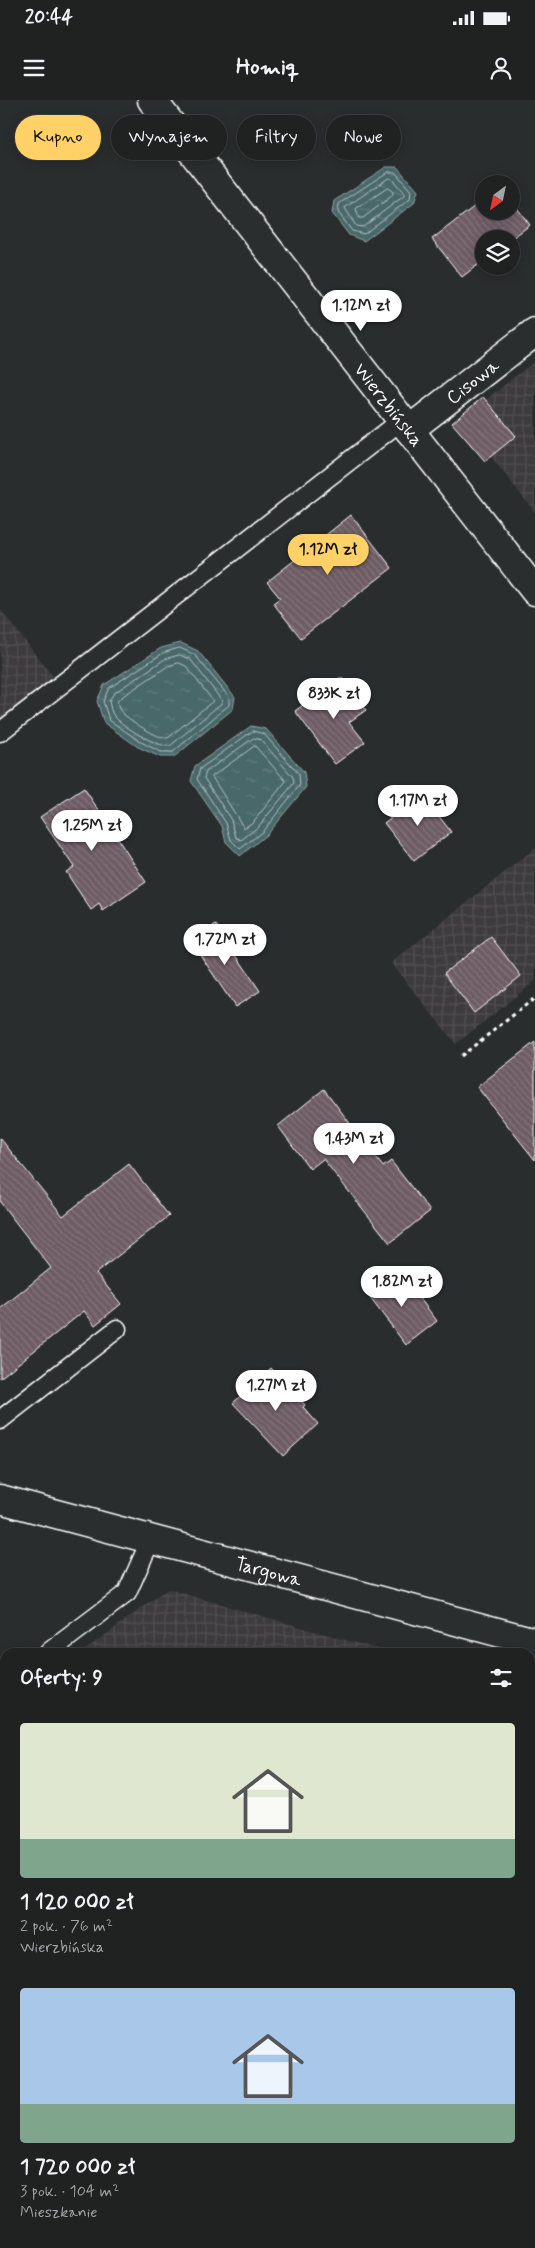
<!DOCTYPE html>
<html lang="pl">
<meta charset="utf-8">
<style>
:root{--surface:#202222;--page:#2d2f2f;--text:#f1f3f6;--muted:#a2a4a5;--line:#3d3f40;--accent:#ffd166}
body{margin:0;font-family:Mynerve,sans-serif;background:var(--page);color:var(--text);height:100vh;display:flex;flex-direction:column;font-size:19px;white-space:nowrap}
*{box-sizing:border-box;margin:0}
p{font-size:16px;color:var(--muted)}
.icon{flex:none;width:28px;height:28px;fill:none;stroke:currentColor;stroke-width:2;stroke-linecap:round;stroke-linejoin:round}
.map{position:relative;flex:1;overflow:hidden}
.details{position:absolute;left:0px;top:1548px;width:535px;height:601px;display:flex;flex-direction:column;background:var(--surface);border-radius:15px 15px 0 0;box-shadow:0 2px 12px #0003,0 0 0 1px var(--line)}
.details>*{flex:none}
.top-card{position:absolute;left:15px;top:15px;width:505px;height:45px;display:flex;gap:10px}
.needle{width:32px;rotate:213deg}
.tools{position:absolute;left:475px;top:75px;display:grid;gap:10px}
.tools a{display:grid;place-items:center;width:45px;height:45px;border-radius:50%;background:var(--surface);box-shadow:0 2px 12px #0003,0 0 0 1px var(--line);font-size:25px}
.price{position:absolute;translate:-50% -42px;padding:0 11px;border-radius:18px;background:#fff;color:#222;font-size:16px;line-height:32px;filter:drop-shadow(0 1px 2px #0008)}
.price::after{content:'';position:absolute;left:50%;top:30px;width:15px;height:11px;margin-left:-8px;background:inherit;clip-path:polygon(0 0,100% 0,50% 100%)}
.price.on{background:var(--accent);color:#111}
ul{padding:0;list-style:none}
li{display:grid;align-content:center;gap:10px;height:265px;padding:0 20px}
li span{display:grid;place-items:center;height:155px;border-radius:5px;color:#555}
li>.icon{margin-inline-start:auto}
span .icon{width:90px;height:90px;fill:#fffc;stroke-width:1}
li b{font-size:21px}
h2{display:flex;justify-content:space-between;align-items:center;height:60px;padding:0 20px;font-size:21px}
.tag{padding:0 18px;border-radius:22px;background:var(--surface);box-shadow:0 2px 12px #0003,0 0 0 1px var(--line);font-size:18px;line-height:45px}
.tag.on{background:var(--accent);color:#111}
.status{display:flex;justify-content:space-between;align-items:center;height:35px;padding:0 25px;background:var(--surface);direction:ltr}
.status svg{height:14px;fill:currentColor}
header{display:flex;justify-content:space-between;align-items:center;height:65px;padding:0 20px;background:var(--surface);font-size:22px;font-weight:800}
.map>svg:first-child{display:block}
.industrial{fill:url(#industrial-grid)}
.water{fill:url(#water-ripples);stroke:#92a4a6}
.lines{fill:none;stroke-linecap:round;stroke-linejoin:round}
.shore{stroke:#b6c2c3;stroke-width:1}
.building{fill:url(#building-back-hatch);stroke:#fff}
.lane-casing{stroke:#fff;stroke-width:21}
.street-casing{stroke:#fff;stroke-width:31}
.secondary-casing{stroke:#fff;stroke-width:31}
.primary-casing{stroke:#fff;stroke-width:31}
.path{stroke:#fff;stroke-width:3;stroke-dasharray:4 4;stroke-linecap:butt}
.lane{stroke:#2a2d2e;stroke-width:18}
.street{stroke:#2a2d2e;stroke-width:28}
.secondary{stroke:#2a2d2e;stroke-width:28}
.primary{stroke:#2a2d2e;stroke-width:28}
.labels{text-anchor:middle;stroke-width:4.5;stroke-linejoin:round;paint-order:stroke}
.street-label{font-size:19px;fill:#fff;stroke:#2a2d2e}
</style>
<div class="status"><b>20:44</b><svg viewBox="0 0 49 12"><path d="M0 12V9h3v3zM5 12V6h3v6zM10 12V3h3v9zM15 12V0h3v12zM26 1h20v11H26zM47 4h2v5h-2z"/></svg></div>
<header><svg class="icon" aria-label="menu" viewBox="0 0 24 24"><path d="M4 6h16M4 12h16M4 18h16"/></svg>Homiq<svg class="icon" aria-label="person" viewBox="0 0 24 24"><circle cx="12" cy="8" r="4"/><path d="M4 21q1-7 8-7t8 7"/></svg></header>
<div class="map">
<svg width="535" height="2148" viewBox="0 0 535 2148">
<defs>
<pattern id="industrial-grid" width="8" height="8" patternUnits="userSpaceOnUse" patternTransform="scale(1.25)"><rect width="8" height="8" fill="#3e3b3e"/><path d="M0 4h8M4 0v8" fill="none" stroke="#514f51"/></pattern>
<pattern id="water-ripples" width="26" height="14" patternUnits="userSpaceOnUse" patternTransform="scale(1.25)"><rect width="26" height="14" fill="#49676a"/><path d="M2 4q2-2 4 0t4 0M15 11q2-2 4 0t4 0" fill="none" stroke="#647e80"/></pattern>
<pattern id="building-back-hatch" width="6" height="6" patternUnits="userSpaceOnUse" patternTransform="scale(1.25)"><rect width="6" height="6" fill="#6e5c64"/><path d="M-1 5l2 2M0 0l6 6M5-1l2 2" fill="none" stroke="#84747b"/></pattern>
</defs>
<rect width="100%" height="100%" fill="#2a2d2e"/>
<filter id="ink" filterUnits="userSpaceOnUse"><feTurbulence type="fractalNoise" baseFrequency=".02" numOctaves="2"/><feDisplacementMap in="SourceGraphic" scale="10" xChannelSelector="R" yChannelSelector="G"/><feConvolveMatrix kernelMatrix="1 2 1 2 8 2 1 2 1" color-interpolation-filters="sRGB"/></filter>
<g filter="url(#ink)">
<path class="industrial" d="M535,261V412L461,319Z
M0,509L55,579L0,622Z
M535,748V881L456,944L391,863Z
M168,1489L388,1552H82Z
M535,1785V1841L530,1835V1789Z"/>
<path class="water" d="M386,67H397L418,91L414,103L364,141L349,135L332,113L334,101Z
M181,543L198,551L235,597L233,609L174,657H160L138,647L104,623L97,601L104,585L161,548Z
M251,626L266,629L304,672L306,687L266,735L240,756L226,742L222,726L191,681L195,666Z"/>
<g class="lines">
<path class="shore" d="M388,72H395L411,91L410,99L364,134L352,131L338,112L339,104Z
M389,78L392,79L404,93V96L363,127L356,126L345,108Z
M388,88L393,92V95L363,118H359L356,109Z
M180,548L195,555L229,597V605L173,652H161L141,642L109,620L103,601L109,588L163,553Z
M180,555L191,560L223,602L170,646C157,647 123,627 114,616C111,613 110,605 109,601L114,593L165,559Z
M179,563L186,566L213,601L168,638C157,639 130,620 122,613C119,610 118,606 117,602L120,598L168,566Z
M253,631L264,634L299,674L300,685L262,732L240,749L231,740L226,723L197,679L200,669Z
M254,638L261,640L293,677L294,683L258,727L241,740L236,737L231,720L204,678L206,672Z
M255,646L286,681L253,722L244,728L212,677Z"/>
</g>
<path class="building" d="M484,99V111H511V103L514,104L530,125L511,139H484V160L462,177L432,139Z
M483,297L516,336L485,361L452,323Z
M351,415L392,468L301,538L273,503L280,498L267,482Z
M341,577L366,610L349,622L365,642L335,664L295,611Z
M84,688L146,782L103,811L99,804L91,810L66,772L74,767L40,717Z
M422,694L451,732L414,761L384,723Z
M216,825L260,891L235,907L191,841Z
M491,837L521,876L474,913L444,873Z
M535,942V1060L477,987Z
M324,989L383,1067L391,1061L430,1111L390,1143L323,1059L310,1069L278,1026Z
M0,1038L63,1116L129,1064L169,1116L96,1173L121,1204L95,1225L84,1211L0,1278V1209L51,1168L0,1102Z
M399,1171L437,1221L406,1245L367,1194Z
M271,1268L305,1305L303,1307L318,1324L283,1356L233,1303Z"/>
<g class="lines">
<defs>
<path id="lane" d="M0,632L402,320
M0,1320L117,1229
M49,1552L127,1493L151,1439
M0,1589L5,1586"/>
<g id="street">
<path id="s1" d="M409,330L535,232"/>
<path d="M530,2129L535,2126"/>
<path d="M506,2148L512,2144"/>
</g>
<g id="secondary">
<path id="s2" d="M152,0L535,491"/>
</g>
<g id="primary">
<path id="s3" d="M0,1399L535,1542"/>
</g>
</defs>
<use href="#lane" class="lane-casing"/>
<use href="#street" class="street-casing"/>
<use href="#secondary" class="secondary-casing"/>
<use href="#primary" class="primary-casing"/>
<path class="path" d="M461,956L535,898"/>
<use href="#lane" class="lane"/>
<use href="#street" class="street"/>
<use href="#secondary" class="secondary"/>
<use href="#primary" class="primary"/>
</g>
</g>
<g class="labels">
<g class="street-label">
<text dy="7" stroke="none"><textPath href="#s1" startOffset="80">Cisowa</textPath></text>
<text dy="7" stroke="none"><textPath href="#s2" startOffset="386">Wierzbińska</textPath></text>
<text dy="7" stroke="none"><textPath href="#s3" startOffset="278">Targowa</textPath></text>
</g>
</g>
</svg>
<div class="tools">
<a><svg class="needle" viewBox="-14 -14 28 28"><path d="M0-13l5 13h-10z" fill="#e53935"/><path d="M0 13l5-13h-10z" fill="#a2a4a5"/></svg></a>
<a><svg class="icon" aria-label="layers" viewBox="0 0 24 24"><path d="M12 4l9 5-9 5-9-5zM3 14l9 5 9-5"/></svg></a>
</div>
<b class="price" style="left:361px;top:232px">1.12M zł</b>
<b class="price on" style="left:328px;top:476px">1.12M zł</b>
<b class="price" style="left:334px;top:620px">833K zł</b>
<b class="price" style="left:418px;top:727px">1.17M zł</b>
<b class="price" style="left:92px;top:752px">1.25M zł</b>
<b class="price" style="left:225px;top:866px">1.72M zł</b>
<b class="price" style="left:354px;top:1065px">1.43M zł</b>
<b class="price" style="left:402px;top:1208px">1.82M zł</b>
<b class="price" style="left:276px;top:1312px">1.27M zł</b>
<div class="top-card">
<a class="tag on">Kupno</a>
<a class="tag">Wynajem</a>
<a class="tag">Filtry</a>
<a class="tag">Nowe</a>
</div>
<section class="details">
<h2>Oferty: 9<svg class="icon" aria-label="filters" viewBox="0 0 24 24"><path d="M4 7h16M4 17h16"/><circle cx="9" cy="7" r="2"/><circle cx="15" cy="17" r="2"/></svg></h2>
<ul>
<li><span style="background:linear-gradient(#dfe7d0 75%,#7fa58c 0)"><svg class="icon" aria-label="home" viewBox="0 0 24 24"><path d="M3 11l9-7 9 7M6 9v11h12V9"/></svg></span><div><b>1 120 000 zł</b><p>2 pok. · 76 m²</p><p>Wierzbińska</p></div></li>
<li><span style="background:linear-gradient(#a9c7e8 75%,#7fa58c 0)"><svg class="icon" aria-label="home" viewBox="0 0 24 24"><path d="M3 11l9-7 9 7M6 9v11h12V9"/></svg></span><div><b>1 720 000 zł</b><p>3 pok. · 104 m²</p><p>Mieszkanie</p></div></li>
</ul>
</section>
</div>
